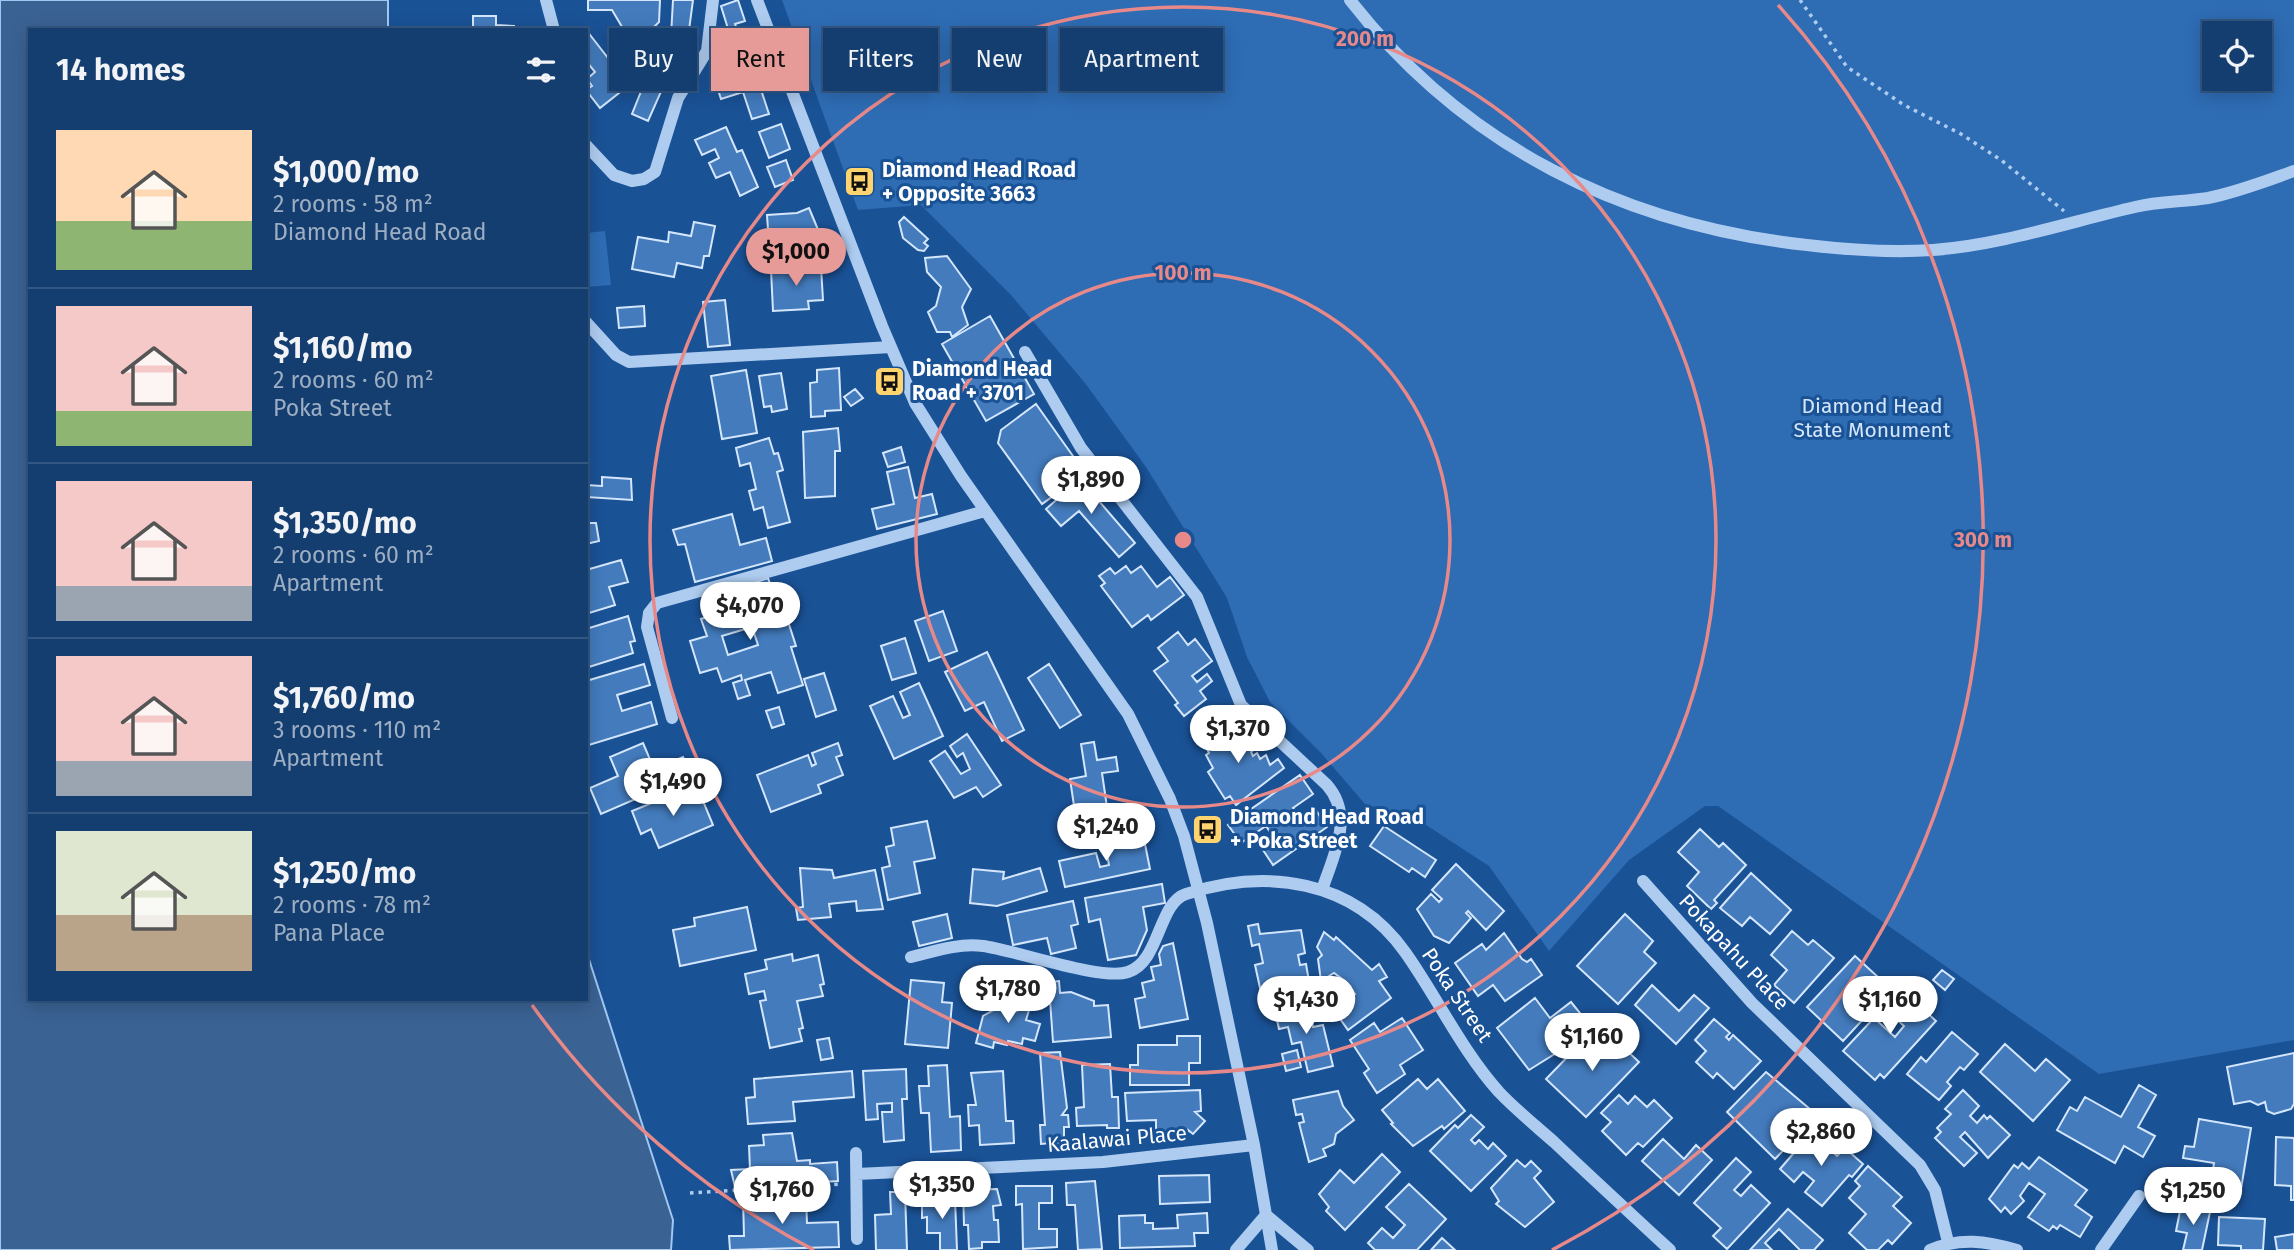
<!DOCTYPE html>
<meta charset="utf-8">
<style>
:root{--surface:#143e70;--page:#1d4575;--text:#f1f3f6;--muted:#9daec3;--line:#335783;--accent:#e69b98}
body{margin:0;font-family:"Fira Sans",sans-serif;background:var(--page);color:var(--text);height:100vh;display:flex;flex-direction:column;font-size:26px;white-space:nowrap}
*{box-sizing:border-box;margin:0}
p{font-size:23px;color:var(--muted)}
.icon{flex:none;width:38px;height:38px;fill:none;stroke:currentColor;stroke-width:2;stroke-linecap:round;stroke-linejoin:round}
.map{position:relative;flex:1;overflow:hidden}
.details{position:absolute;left:28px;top:28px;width:560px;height:973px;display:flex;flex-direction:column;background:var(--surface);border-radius:0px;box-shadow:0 4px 18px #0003,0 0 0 2px var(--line)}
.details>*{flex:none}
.hud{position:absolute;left:609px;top:28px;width:665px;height:63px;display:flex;gap:14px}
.buttons{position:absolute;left:2202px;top:21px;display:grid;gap:14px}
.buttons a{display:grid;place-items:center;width:70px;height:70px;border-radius:0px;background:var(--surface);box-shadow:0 4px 18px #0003,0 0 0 2px var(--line);font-size:35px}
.price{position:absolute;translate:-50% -60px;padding:0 16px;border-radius:24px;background:#fff;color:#222;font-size:23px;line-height:46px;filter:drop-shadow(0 2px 4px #0008)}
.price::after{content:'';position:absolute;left:50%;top:42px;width:21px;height:16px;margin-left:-10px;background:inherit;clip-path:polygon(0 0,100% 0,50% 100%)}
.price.selected{background:var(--accent);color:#111}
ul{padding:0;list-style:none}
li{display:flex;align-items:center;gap:21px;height:175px;padding:0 28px}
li+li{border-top:2px solid var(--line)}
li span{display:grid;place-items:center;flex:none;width:196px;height:140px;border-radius:0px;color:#555}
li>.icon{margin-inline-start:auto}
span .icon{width:84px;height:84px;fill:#fffc;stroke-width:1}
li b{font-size:30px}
h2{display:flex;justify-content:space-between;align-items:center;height:84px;padding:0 28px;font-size:30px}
.tag{padding:0 24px;border-radius:0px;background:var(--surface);box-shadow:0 4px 18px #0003,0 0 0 2px var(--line);font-size:24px;line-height:63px}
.tag.selected{background:var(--accent);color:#111}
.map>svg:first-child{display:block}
.park{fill:#2e6cb4;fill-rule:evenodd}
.water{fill:#3a6293;stroke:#a1c7f2;stroke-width:2}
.building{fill:#437bbd;stroke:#d4e6fb;stroke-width:2;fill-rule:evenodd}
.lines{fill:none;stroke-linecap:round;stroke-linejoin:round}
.path{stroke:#aeccf0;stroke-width:3.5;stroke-dasharray:3.5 5;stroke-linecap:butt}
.minor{stroke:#aeccf0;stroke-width:12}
.ring{fill:none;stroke:#e88989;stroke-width:3.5}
.labels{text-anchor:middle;stroke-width:6;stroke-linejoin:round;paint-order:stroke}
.poi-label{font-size:21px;font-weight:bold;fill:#fff;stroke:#1a5296;text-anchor:start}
.park-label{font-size:21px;fill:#d4e6fb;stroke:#1a5296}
.street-label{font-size:21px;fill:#fff;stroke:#1a5296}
.centre{fill:#e88989;stroke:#1a5296;stroke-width:3.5}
.ring-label{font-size:21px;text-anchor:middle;font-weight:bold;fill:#e88989;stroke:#1a5296;stroke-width:6;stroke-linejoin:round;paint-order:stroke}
</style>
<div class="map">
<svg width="2294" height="1250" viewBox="0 0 2294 1250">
<rect width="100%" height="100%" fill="#1a5296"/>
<path class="park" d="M782,0H2294V1040L2099,1074L1718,806H1705L1629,860L1549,951L1489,866L1420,821L1365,804L1321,753L1270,702L1247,657L1227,598L1146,467L1085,383L1011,295L921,205L858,210ZM2214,33H2259V79H2214Z
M605,231L611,285L586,287V233Z"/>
<path class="water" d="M0,0H388V30H30V999H586V950L673,1220L671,1250H0Z"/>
<path class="building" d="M588,0H660L659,22L646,35L650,41L624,57L613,39L625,32L612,10H588Z
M673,0H693L688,38L671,36Z
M738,0L745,21L735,24L746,57L750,56L769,114L752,119L743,92L721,99L711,68L727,62L718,35L729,32L721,6Z
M473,16H496V25L514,26V30H473Z
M587,31L629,85L600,108L586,90L592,86L587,79L595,72L586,61Z
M654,44L676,70L667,78L648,121L632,114L646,79L633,62Z
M781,124L790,149L769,158L759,132Z
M726,127L737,152L742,150L758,187L740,196L730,172L716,178L709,163L719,158L715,149L702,155L695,140Z
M786,160L793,180L775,187L767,167Z
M809,208L819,232L807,237L808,264L788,265L787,243L769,244L767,215L797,213Z
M904,217L928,239L924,243L928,246L924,251L918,250L903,238L899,222Z
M694,222L715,226L709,256H704L702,268L677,263L674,277L632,269L638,237L668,242L669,232L691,236Z
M947,256L971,289L962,307L968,325L952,337L950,332H937L928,312L936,306L941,287L927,272L925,258Z
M821,267L823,300L808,301L809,309L773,311L771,270Z
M725,300L730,345L708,347L703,302Z
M644,306L645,326L619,328L617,308Z
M990,316L1034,394L986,421L942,344Z
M839,368L841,410L825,411V416L811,417L810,383L817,382V370Z
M746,370L757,433L722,439L711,376Z
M781,373L787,409L772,412L771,406L764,407L759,376Z
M855,389L863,398L851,406L844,397Z
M1036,404L1085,473L1042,504L998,443L1001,430Z
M838,428L840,451H835V496L805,498L803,432Z
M769,438L774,454L778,453L783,470L777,472L790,522L768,528L763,507L754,510L749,491L756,489L750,463L740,466L736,448Z
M901,447L905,462L888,467L883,453Z
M908,467L915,498L932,494L937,514L877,529L872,509L894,504L887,472Z
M602,477L631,479L632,500L587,497L589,523H596L599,541L586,544V485L602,486Z
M1080,479L1135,543L1119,557L1079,511L1061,526L1046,509Z
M732,514L740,545L766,538L772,561L695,582L685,544L678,545L673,530Z
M621,560L628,582L609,587L615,605L586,614V570Z
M1126,566L1131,573L1141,566L1157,587L1170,577L1184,595L1151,620L1148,615L1132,627L1101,586L1105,583L1099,576L1110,568L1115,574Z
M768,578L778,607L783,606L796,646L791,647L803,685L778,693L771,672L745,680L750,695L738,699L733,683L742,680L741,675L722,682L717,668L700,673L690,641L707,636L701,619L749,603L744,586ZM752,627L758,645L728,655L722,636Z
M943,611L957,651L929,661L915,621Z
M628,616L635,641L630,642L633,653L586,668V629Z
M1178,632L1188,645L1195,639L1212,661L1192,676L1197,682L1207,674L1212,681L1200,691L1206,699L1184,716L1175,705L1178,703L1154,671L1168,661L1158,648Z
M905,638L916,673L892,680L881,646Z
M987,652L1024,730L1002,741L984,702L965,711L945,672Z
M644,664L650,685L617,695L622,711L651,702L657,724L589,745L586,681Z
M1049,664L1081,715L1060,728L1028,678Z
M824,673L836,710L816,717L804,679Z
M919,683L943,736L894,759L870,706L893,696L903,718L910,715L900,692Z
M779,707L784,724L772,728L766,711Z
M1235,727L1238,735L1246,729L1258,746L1251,752L1253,756L1257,753L1260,759L1266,755L1270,765L1278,759L1284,768L1236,805L1230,796L1225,799L1208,772L1213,768L1206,755L1209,753L1203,741L1214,733L1217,738Z
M967,734L1001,785L983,797L976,787L954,798L930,761L945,751L961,774L970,769L963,753L957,757L950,746Z
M1094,742L1097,760L1116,757L1118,771L1102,773L1108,814L1076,819L1070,779L1086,776L1081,744Z
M643,743L654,769L683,757L691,775L601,814L590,788L618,776L610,757Z
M838,743L842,755L836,757L843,775L818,785L821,793L771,812L757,775L808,755L812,766L816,764L812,753Z
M1300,775L1313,794L1293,808L1301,819L1315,809L1327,827L1273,865L1263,850L1276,841L1266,826L1241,843L1228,825Z
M681,791L684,799L701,796L713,825L659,848L651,829L641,834L632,811Z
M927,821L935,858L914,862L920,893L888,900L882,868L890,866L886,847L894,845L891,828Z
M1384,826L1436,860L1425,877L1412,868L1409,872L1370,846Z
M1700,829L1719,847L1723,843L1746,865L1714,900L1717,903L1711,909L1687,886L1699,872L1678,852Z
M1124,833L1127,848L1145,844L1150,869L1065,887L1059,861L1096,853L1100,867L1109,865L1104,837Z
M1456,864L1504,911L1486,930L1468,911L1466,913L1471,918L1449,943L1434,936L1417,909L1431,894L1439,902L1442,899L1432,890Z
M800,868L832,870L834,878L875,870L883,909L857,911L856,901L829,904L831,917L798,920L796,908L803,907Z
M1040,868L1047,891L997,906L970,903L973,869L1004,872L1003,879Z
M1751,873L1791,910L1770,934L1750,917L1742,926L1720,908Z
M1162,884L1165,903L1143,907L1147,930L1136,955L1108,960L1100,919L1089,922L1085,898Z
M1073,901L1078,924L1071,926L1076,948L1051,954L1047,938L1013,945L1007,915Z
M747,907L756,950L680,966L673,930L695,926L694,918Z
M947,914L952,938L919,946L913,922Z
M1625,914L1653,941L1644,952L1656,963L1618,1004L1577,966Z
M1258,924L1260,934L1301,930L1305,953L1298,955L1300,965L1306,964L1310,987L1262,997L1255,965L1263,963L1259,944L1252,946L1248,926Z
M1792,931L1808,945L1813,940L1834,958L1794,1003L1774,985L1787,970L1771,955Z
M1324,932L1334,940L1336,937L1372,970L1379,964L1387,977L1379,981L1391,998L1348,1030L1333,1009L1355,994L1345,981L1334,973L1321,981L1318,959L1322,955L1317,947Z
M1504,933L1522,959L1527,962L1531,959L1542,975L1505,1001L1493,985L1478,996L1455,963L1482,944L1486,950Z
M1173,943L1188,1019L1140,1028L1135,999L1145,997L1142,983L1154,980L1151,967L1161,965L1159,954L1163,946Z
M792,954L793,961L818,955L824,984L820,985L823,996L797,1001L803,1028L799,1029L802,1041L770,1048L760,1001L766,1000L764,991L749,994L745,974L767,969L765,960Z
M1855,956L1891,989L1843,1041L1807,1007Z
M1942,970L1954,979L1945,990L1933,980Z
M911,980L944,983L942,1002L952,1003L948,1048L905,1044Z
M1059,981L1060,993L1071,992L1094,1001V1006L1108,1005L1111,1037L1053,1042L1050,1000H1043L1042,983Z
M1652,985L1679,1011L1694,995L1709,1008L1676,1044L1635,1005Z
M1898,986L1936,1021L1884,1078L1880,1074L1875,1080L1843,1051L1874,1018L1895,1037L1904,1026L1881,1005Z
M1023,991L1034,994L1026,1020L1040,1024L1035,1041L1023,1038L1022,1044L1008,1041L1007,1045L994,1042L993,1048L976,1043L983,1016L1001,1006L1017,1011Z
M1535,998L1550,1018L1571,1002L1588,1023L1558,1046L1561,1050L1529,1070L1497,1028Z
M1308,1003L1313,1027L1323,1025L1333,1066L1308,1072L1301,1042L1292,1044L1288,1027L1279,1029L1275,1011Z
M1402,1018L1423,1050L1400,1065L1405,1074L1377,1093L1364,1073L1369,1069L1350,1040L1374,1023L1380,1032Z
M1714,1019L1730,1033L1726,1037L1729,1040L1733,1035L1761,1061L1734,1089L1717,1073L1713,1078L1696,1062L1706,1051L1695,1040Z
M1607,1032L1639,1062L1586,1117L1546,1079L1580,1044L1584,1048L1588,1044L1592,1048Z
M1952,1032L1978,1054L1964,1070L1960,1067L1947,1082L1951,1086L1939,1100L1907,1074L1921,1057L1926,1062Z
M1177,1036H1200V1063H1189V1085H1130V1065H1138V1045H1177Z
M829,1038L833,1058L821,1060L817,1040Z
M2005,1044L2035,1071L2046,1059L2070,1080L2033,1121L1980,1072Z
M1297,1050L1301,1067L1286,1071L1282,1054Z
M1060,1052L1067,1108L1062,1115H1068L1069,1127H1064V1142L1041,1144L1040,1125H1045L1040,1053Z
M2294,1053V1104L2291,1109L2274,1114L2267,1111L2265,1102L2258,1105L2250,1101L2234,1104L2227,1067Z
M1110,1064L1112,1097H1118L1119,1128H1107V1125L1077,1126L1076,1108L1084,1107L1082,1065Z
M947,1065L950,1117L960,1116L961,1150L931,1152L929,1113H921L919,1086H929L928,1066Z
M906,1069L907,1099H902L904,1140L884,1142L882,1112H892V1103L877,1104L878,1119L866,1120L863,1071Z
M852,1071L854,1097L793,1102L795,1121L748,1124L746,1098L755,1097L754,1079Z
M1003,1071L1006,1121H1013L1014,1143L980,1145L979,1125L969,1126L968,1105H976L971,1073Z
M1766,1072L1817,1115L1775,1159L1727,1112Z
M1418,1079L1427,1089L1438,1079L1465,1111L1444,1129L1442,1126L1413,1146L1391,1124L1393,1123L1382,1110Z
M2139,1085L2156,1095L2138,1127L2155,1136L2143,1157L2124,1146L2115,1163L2057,1130L2070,1107L2077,1111L2085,1097L2121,1117Z
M1200,1090L1201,1111L1195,1112L1205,1121L1193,1134L1188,1130L1187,1133L1156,1134V1120L1127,1121L1125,1093Z
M1963,1090L1979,1106L1970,1116L1977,1123L1984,1115L1987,1119L1990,1116L2010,1135L1988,1158L1965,1132L1960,1137L1977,1153L1964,1166L1935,1138L1941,1132L1937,1128L1951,1114L1945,1109Z
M1338,1091L1343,1106L1354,1120L1336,1134L1334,1144L1323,1149L1326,1156L1309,1162L1299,1123L1304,1122L1302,1114L1296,1115L1293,1100Z
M1619,1095L1628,1104L1635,1096L1647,1107L1654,1100L1672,1118L1643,1147L1638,1143L1626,1155L1602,1131L1611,1122L1601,1113Z
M1471,1115L1484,1127L1471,1140L1475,1144L1479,1140L1488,1149L1493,1143L1506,1156L1471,1191L1430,1151L1455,1125L1458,1128Z
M2199,1119L2251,1128L2241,1189L2211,1184L2214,1163L2183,1158L2185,1146L2194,1147Z
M792,1133L797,1161L810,1160V1164L837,1162L838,1181L735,1187L731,1170L750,1169L749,1146L764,1145L763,1135Z
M1811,1133L1837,1156L1845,1148L1863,1164L1852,1177L1849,1175L1822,1206L1805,1192L1814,1181L1803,1172L1794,1182L1780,1169Z
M2276,1137L2294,1138V1200H2291V1186L2275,1185Z
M1663,1139L1684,1159L1696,1145L1712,1160L1679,1195L1642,1161Z
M1382,1154L1400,1172L1345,1230L1326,1211L1329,1207L1319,1194L1340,1170L1354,1183Z
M2039,1157L2087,1190L2075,1205L2092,1217L2080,1237L2060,1225L2057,1229L2053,1226L2049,1231L2028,1217L2045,1194L2029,1183L2020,1196L2024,1201L2011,1214L2005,1207L2001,1212L1989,1199L2014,1165L2018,1168L2022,1163L2029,1169Z
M1736,1158L1751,1172L1734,1190L1741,1196L1751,1185L1770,1203L1727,1249L1713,1236L1721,1228L1694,1203Z
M1517,1160L1525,1167L1531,1161L1541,1171L1534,1178L1554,1202L1525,1227L1496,1204L1499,1201L1491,1188Z
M1868,1166L1902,1197L1893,1206L1911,1223L1892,1244L1888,1240L1878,1250H1867L1849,1233L1866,1214L1849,1198L1860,1186L1855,1181Z
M1209,1175L1210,1202L1160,1204L1159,1176Z
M1095,1181L1102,1249L1078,1250L1075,1205H1067L1066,1183Z
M1409,1184L1446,1219L1417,1250H1375L1368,1243L1382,1228L1393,1238L1405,1225L1386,1207Z
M1016,1186H1052V1203H1039V1229H1057V1247L1023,1249L1022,1204L1016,1205Z
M997,1189L1001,1205L993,1206L994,1220H998L999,1242H982V1248L969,1249L968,1225H964L963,1190Z
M890,1192H905L907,1250H876L875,1215L891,1214Z
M806,1197L807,1223L838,1222L839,1247L730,1250L729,1236H744L743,1199Z
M955,1199L957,1250H940V1233H927V1217L922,1218V1200Z
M2181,1206L2210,1212L2202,1250H2183L2187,1233L2176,1231Z
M1788,1209L1823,1240L1814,1250H1800L1779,1229L1765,1243L1772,1250H1750Z
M1207,1213L1208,1233H1194L1195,1246L1120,1248L1119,1216L1145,1215V1223H1153V1229L1178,1228L1177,1215Z
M2219,1217L2265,1219L2263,1250H2241V1246L2218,1245Z
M2294,1234V1250H2277L2275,1237Z
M1442,1238L1455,1250H1431Z"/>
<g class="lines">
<path class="path" d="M1800,0L1847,67L1904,105L1961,134L2001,160L2064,211
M690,1193L841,1184"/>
<path class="minor" d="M546,0L554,30
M757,0L882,326L915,403L961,476L1128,714L1170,799L1184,836L1207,923L1254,1145L1272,1250
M1350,0C1465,147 1623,225 1807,245C1849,250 1891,253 1933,250C2001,245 2069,222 2135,207C2159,201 2184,202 2208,198C2238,192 2266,181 2294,171
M586,145L614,175L632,181L644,179L655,172L678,98L707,51L713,0
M586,322L616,355L629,362L891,347
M1025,352L1081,448L1197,597L1241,705L1327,785C1355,817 1333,856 1322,890
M672,718L647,627L649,613L657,603L985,511
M1643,881L1752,1003L1920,1165L1935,1190L1948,1242
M911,957C935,951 958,943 983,946C1015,950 1101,981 1128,972C1160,962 1158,903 1186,894C1266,868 1353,879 1405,952C1437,997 1462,1051 1499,1092C1516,1110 1536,1126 1554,1142C1592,1178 1631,1214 1670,1250
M856,1153L857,1239
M857,1174L1103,1162L1254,1145
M1266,1215L1308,1250
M1236,1250L1266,1215
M1930,1250C1960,1237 1986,1241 2017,1250
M2101,1250L2139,1196"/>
</g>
<g class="ring">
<circle cx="1183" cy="540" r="267"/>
<circle cx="1183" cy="540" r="533"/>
<path d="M814 1250A800 800 0 0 1 532 1005M1778 5A800 800 0 0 1 1552 1250"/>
</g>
<defs>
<symbol id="bus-square" viewBox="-11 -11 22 22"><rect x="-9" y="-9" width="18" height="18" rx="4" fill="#ffd36d" stroke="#1a5296"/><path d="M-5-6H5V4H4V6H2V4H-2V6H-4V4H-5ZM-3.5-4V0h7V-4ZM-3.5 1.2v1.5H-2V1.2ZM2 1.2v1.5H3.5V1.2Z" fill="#111"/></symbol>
</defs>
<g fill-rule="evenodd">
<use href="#bus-square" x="842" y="164" width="35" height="35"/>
<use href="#bus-square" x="872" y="364" width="35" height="35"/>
<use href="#bus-square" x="1190" y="812" width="35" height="35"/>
</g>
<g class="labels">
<g class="poi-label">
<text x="882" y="177">Diamond Head Road<tspan x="882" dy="24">+ Opposite 3663</tspan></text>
<text x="912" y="376">Diamond Head<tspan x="912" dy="24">Road + 3701</tspan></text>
<text x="1230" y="824">Diamond Head Road<tspan x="1230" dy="24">+ Poka Street</tspan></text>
</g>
<g class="park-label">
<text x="1872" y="413">Diamond Head<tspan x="1872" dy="24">State Monument</tspan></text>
</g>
<g class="street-label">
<text transform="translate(1734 952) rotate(47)" y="7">Pokapahu Place</text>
<text transform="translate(1457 995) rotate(56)" y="7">Poka Street</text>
<text transform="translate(1117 1139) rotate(-5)" y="7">Kaalawai Place</text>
</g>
</g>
<circle cx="1183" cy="540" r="10" class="centre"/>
<g class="ring-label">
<text x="1365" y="46">200 m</text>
<text x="1183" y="280">100 m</text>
<text x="1983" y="547">300 m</text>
</g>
</svg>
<div class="buttons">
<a><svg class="icon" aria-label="locate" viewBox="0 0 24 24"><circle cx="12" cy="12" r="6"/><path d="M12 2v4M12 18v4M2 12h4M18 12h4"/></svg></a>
</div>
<b class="price selected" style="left:796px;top:288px">$1,000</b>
<b class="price" style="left:1091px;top:516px">$1,890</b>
<b class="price" style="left:750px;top:642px">$4,070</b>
<b class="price" style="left:1238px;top:765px">$1,370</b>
<b class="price" style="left:673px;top:818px">$1,490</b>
<b class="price" style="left:1106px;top:863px">$1,240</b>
<b class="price" style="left:1008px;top:1025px">$1,780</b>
<b class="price" style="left:1306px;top:1036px">$1,430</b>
<b class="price" style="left:1890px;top:1036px">$1,160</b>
<b class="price" style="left:1592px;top:1073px">$1,160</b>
<b class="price" style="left:1821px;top:1168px">$2,860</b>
<b class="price" style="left:942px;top:1221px">$1,350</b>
<b class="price" style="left:782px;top:1226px">$1,760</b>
<b class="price" style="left:2193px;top:1227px">$1,250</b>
<div class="hud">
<a class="tag">Buy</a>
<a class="tag selected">Rent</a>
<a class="tag">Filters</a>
<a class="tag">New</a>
<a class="tag">Apartment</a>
</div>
<section class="details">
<h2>14 homes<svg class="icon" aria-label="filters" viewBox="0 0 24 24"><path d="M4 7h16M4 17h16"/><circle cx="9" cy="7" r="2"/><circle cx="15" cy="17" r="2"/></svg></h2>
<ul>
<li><span style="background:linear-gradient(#ffd9b3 65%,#8fb573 0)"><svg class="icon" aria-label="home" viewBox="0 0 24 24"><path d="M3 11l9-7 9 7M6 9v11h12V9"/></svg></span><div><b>$1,000/mo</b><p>2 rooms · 58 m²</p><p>Diamond Head Road</p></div></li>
<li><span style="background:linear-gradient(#f6c9c9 75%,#8fb573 0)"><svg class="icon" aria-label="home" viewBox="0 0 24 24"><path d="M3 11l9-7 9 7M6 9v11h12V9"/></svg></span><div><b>$1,160/mo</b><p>2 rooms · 60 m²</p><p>Poka Street</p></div></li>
<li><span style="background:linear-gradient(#f6c9c9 75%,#9aa5b1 0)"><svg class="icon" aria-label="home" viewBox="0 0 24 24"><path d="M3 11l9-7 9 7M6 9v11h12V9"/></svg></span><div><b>$1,350/mo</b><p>2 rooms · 60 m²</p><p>Apartment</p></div></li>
<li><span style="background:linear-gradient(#f6c9c9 75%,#9aa5b1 0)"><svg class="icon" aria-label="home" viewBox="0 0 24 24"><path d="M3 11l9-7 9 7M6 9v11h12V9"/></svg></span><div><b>$1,760/mo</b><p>3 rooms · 110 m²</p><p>Apartment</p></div></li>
<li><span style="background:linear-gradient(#dfe7d0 60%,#b9a48a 0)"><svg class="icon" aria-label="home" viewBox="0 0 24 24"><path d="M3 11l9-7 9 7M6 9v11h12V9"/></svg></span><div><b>$1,250/mo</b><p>2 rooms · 78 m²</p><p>Pana Place</p></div></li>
</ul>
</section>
</div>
